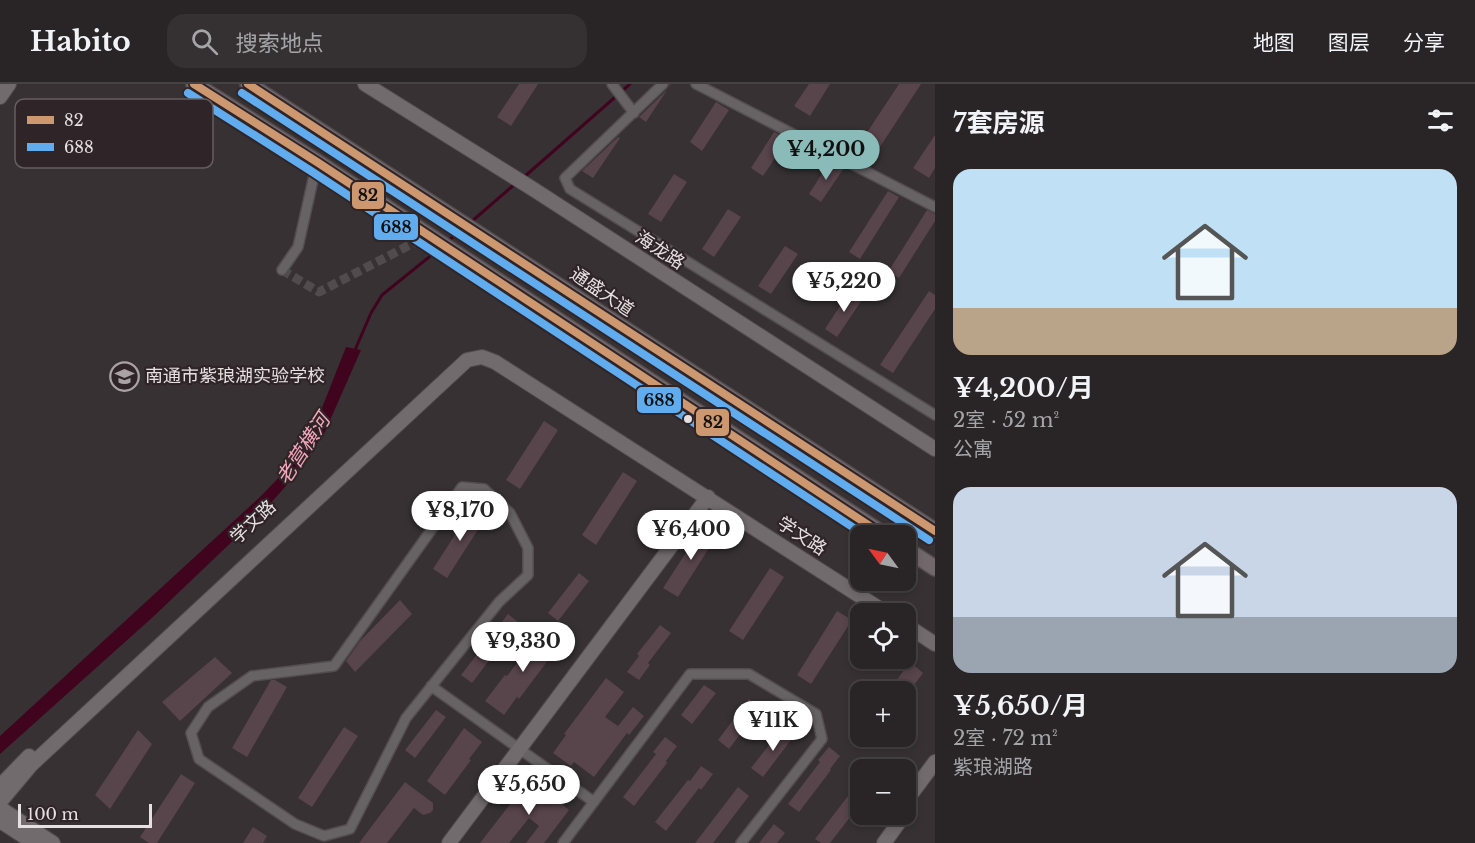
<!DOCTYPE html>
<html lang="zh">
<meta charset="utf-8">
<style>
:root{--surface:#292526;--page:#353132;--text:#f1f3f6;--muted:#a5a5a7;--line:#454243;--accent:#8bbbb9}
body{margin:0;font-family:"Libre Baskerville","Noto Sans SC",serif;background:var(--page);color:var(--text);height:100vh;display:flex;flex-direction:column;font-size:22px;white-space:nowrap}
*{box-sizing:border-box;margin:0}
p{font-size:20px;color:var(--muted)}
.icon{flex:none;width:33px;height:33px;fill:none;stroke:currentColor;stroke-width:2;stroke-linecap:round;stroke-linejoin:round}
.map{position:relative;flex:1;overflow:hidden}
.drawer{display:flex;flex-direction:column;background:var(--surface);width:540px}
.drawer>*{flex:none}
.needle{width:39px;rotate:303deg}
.buttons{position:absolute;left:850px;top:441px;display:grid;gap:12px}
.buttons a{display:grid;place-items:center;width:66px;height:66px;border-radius:12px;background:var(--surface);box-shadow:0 3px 9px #0003,0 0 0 2px var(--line);font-size:30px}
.scale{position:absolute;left:18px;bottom:15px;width:134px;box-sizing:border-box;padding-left:6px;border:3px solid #e7e0e2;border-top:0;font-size:16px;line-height:21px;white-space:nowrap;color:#e7e0e2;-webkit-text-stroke:4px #2f2528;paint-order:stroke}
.price{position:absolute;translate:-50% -51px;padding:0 14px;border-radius:21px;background:#fff;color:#222;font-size:20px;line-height:39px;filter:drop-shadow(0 2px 3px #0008)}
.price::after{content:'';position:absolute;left:50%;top:36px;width:18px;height:14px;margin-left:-9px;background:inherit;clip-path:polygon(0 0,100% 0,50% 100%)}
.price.current{background:var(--accent);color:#111}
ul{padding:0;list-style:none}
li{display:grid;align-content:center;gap:12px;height:318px;padding:0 18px}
li span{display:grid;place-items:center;height:186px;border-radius:18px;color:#555}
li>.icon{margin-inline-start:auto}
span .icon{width:108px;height:108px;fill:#fffc;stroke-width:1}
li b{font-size:26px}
h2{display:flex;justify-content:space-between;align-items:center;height:72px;padding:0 18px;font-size:26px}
header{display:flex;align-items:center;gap:36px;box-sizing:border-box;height:84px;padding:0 30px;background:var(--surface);border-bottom:2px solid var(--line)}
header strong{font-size:28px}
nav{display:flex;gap:33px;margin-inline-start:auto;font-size:21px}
.search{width:420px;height:54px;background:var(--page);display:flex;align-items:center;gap:15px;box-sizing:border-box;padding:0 21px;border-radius:18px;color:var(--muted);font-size:22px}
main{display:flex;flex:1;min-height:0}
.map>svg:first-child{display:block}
.water{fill:#41041e}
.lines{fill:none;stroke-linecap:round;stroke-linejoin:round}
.stream{stroke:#41041e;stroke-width:3}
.building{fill:#58444b}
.street-tunnel{stroke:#514b4d;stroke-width:9;stroke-dasharray:9 4.5;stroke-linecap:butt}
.street-casing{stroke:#534d4f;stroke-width:12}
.secondary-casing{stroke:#534d4f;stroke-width:16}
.primary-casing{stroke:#534d4f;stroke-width:18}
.street{stroke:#676364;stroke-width:9}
.secondary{stroke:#726b6d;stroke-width:14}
.primary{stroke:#72686b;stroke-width:15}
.bus-1-casing{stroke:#2f2528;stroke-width:12}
.bus-2-casing{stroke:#2f2528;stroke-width:12}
.bus-1{stroke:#cd976f;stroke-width:8}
.bus-2{stroke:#60acee;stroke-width:8}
.bus-dot{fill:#e7e0e2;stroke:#2f2528;stroke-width:2}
.labels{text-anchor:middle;stroke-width:4.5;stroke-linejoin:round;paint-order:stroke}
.street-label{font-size:18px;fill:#e7e0e2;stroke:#2f2528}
.poi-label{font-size:18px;fill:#e7e0e2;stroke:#2f2528;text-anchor:start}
.water-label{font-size:20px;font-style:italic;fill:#f3a7bb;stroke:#2f2528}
.key{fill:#2f2528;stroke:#665d60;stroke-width:1.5}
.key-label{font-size:16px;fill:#e7e0e2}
.line-badge{stroke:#2f2528;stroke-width:2}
.pale-badge-label{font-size:16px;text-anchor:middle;font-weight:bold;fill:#111}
</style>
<header>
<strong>Habito</strong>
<div class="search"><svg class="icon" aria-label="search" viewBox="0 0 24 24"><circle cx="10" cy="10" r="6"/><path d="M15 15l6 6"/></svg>搜索地点</div>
<nav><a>地图</a><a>图层</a><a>分享</a></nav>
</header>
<main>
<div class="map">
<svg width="935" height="759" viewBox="0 0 935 759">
<rect width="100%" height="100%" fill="#373133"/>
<path class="water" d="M346,263L361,266L324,350L285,403L261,430L154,532L0,670V652L260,413L292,380L314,344Z"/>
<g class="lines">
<path class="stream" d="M524,93L630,0
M471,138L516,99
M448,157L461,146
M355,266L371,229L382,211L439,165"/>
</g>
<path class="building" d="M519,0H538L511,42L497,33Z
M670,0H671L646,38L639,33L668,5Z
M809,0H830L810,32L794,22Z
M899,0H921L878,66L862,56Z
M716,18L729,26L702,67L690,58Z
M774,48L788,55L763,92L751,84Z
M935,51V84L929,94L913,84Z
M618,53L620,54L593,94L582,87Z
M830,77L844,84L821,118L809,110Z
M674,90L687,98L661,138L648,130Z
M888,107L899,113L860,175L849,168Z
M728,125L741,133L714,173L702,165Z
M927,126L935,130V137L899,194L888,188Z
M785,162L798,170L771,210L758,202Z
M851,205L864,213L837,253L825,245Z
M929,207L935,211V225L893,289L880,281Z
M544,337L558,346L520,405L506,396Z
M623,388L637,397L596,461L582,451Z
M474,421L488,430L447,494L433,485Z
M704,441L718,450L678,513L663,504Z
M770,484L784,493L743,556L729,547Z
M579,489L589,497L558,537L548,529Z
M400,516L412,530L355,588L346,577L360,557Z
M837,527L852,536L811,600L797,591Z
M508,530L518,538L472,599L461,591Z
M660,541L671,549L648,579L650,581L639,596L627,588L639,572L637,570Z
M543,545L561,559L519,615L517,613L504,631L485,617L505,591L507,592Z
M215,573L232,589L180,637L162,618Z
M910,578L923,589L909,608H888Z
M606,594L624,608L605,633L618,642L633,623L644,632L629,651L627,649L594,693L574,678L571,682L553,669L566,651L564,650Z
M271,596H275L287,603L247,673L232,664Z
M704,601L716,609L692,640L681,631Z
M749,615L760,624L729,665L718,656Z
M436,626L446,633L415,674L405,666Z
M344,643L358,652L312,723L298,714Z
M783,643L794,652L763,693L751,684Z
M464,644L482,658L469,675L471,676L445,711L427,697Z
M138,646L152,660L110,725L95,711Z
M665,653L677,662L666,677L667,679L634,722L623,713L656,670L653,668Z
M829,663L840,672L830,685L831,686L799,728L788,720L820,678L818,676Z
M701,682L713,690L701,706L699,704L666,747L655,738L688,696L690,697Z
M181,690L195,699L157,759H149L140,753Z
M533,695L569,726L544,759H526L539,742L529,734L509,759H480L518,710L520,711Z
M861,695V719L830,759H821L815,755Z
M405,698L433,719V726L430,729L423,731L414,724L387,759H359Z
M738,703L749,712L713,759H695Z
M774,740L785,749L777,759H759Z
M253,743L267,752L263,759H243Z"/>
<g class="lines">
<path class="street-tunnel" d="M282,186L319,208L429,151"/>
<defs>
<path id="street" d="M612,0L634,29
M663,0L565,94L570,105L935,331
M696,0L935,123
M282,186L298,163L317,78
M462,403L484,405L510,429L528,464V491L499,518L406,634L350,745L324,752L295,740L199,675L191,649L208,623L252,592L334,582Z
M431,602L594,718
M563,759L690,590H749L816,630L822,655L741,759"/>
<path id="secondary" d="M365,0L533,105L935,365
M0,13L9,0
M906,541L935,560
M0,702L29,672
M906,717L935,678
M0,718L31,681L467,276L482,273L495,278L888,530
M0,724L53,759
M0,737L34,759
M449,759L708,413
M884,759L905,730"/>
<path id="primary" d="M194,0L317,78L886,452
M248,0L935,447
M906,465L935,484"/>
</defs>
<use href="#street" class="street-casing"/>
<use href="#secondary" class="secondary-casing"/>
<use href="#primary" class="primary-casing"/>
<use href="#street" class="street"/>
<use href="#secondary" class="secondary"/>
<use href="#primary" class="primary"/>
<defs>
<path id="bus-1" d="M194,0L317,78L885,452
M248,0L935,447"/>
<path id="bus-2" d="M188,9L311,87L866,452
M242,9L929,456"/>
</defs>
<use href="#bus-1" class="bus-1-casing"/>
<use href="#bus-2" class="bus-2-casing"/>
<use href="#bus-1" class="bus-1"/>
<use href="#bus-2" class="bus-2"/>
</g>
<defs>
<symbol id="school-ring" viewBox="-11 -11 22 22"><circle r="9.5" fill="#2f2528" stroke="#a9a3a5" stroke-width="1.5"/><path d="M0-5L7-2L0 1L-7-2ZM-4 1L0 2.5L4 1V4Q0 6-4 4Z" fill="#a9a3a5"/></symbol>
</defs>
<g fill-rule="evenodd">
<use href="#school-ring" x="108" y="276" width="33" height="33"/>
</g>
<circle class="bus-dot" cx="688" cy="335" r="5"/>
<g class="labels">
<g class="street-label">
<text transform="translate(660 166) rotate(33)" y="6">海龙路</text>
<text transform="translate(602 208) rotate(34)" y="6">通盛大道</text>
<text transform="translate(253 438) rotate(-43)" y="6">学文路</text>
<text transform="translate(802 452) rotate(33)" y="6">学文路</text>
</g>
<g class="poi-label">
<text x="145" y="298">南通市紫琅湖实验学校</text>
</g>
<g class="water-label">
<text transform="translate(303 365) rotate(-57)" y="7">老营横河</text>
</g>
</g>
<rect x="15" y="15" width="198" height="69" rx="9" class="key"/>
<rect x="27" y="32" width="27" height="8" fill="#cd976f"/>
<rect x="27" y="59" width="27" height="8" fill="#60acee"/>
<g class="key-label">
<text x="64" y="42">82</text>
<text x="64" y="69">688</text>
</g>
<g class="line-badge">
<rect x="351" y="97" width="34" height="29" rx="6" fill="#cd976f"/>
<rect x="373" y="129" width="46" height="28" rx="6" fill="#60acee"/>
<rect x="636" y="302" width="46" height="28" rx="6" fill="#60acee"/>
<rect x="695" y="324" width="35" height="29" rx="6" fill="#cd976f"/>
</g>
<g class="pale-badge-label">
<text x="368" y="117">82</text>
<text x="396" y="149">688</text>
<text x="659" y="322">688</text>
<text x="713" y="344">82</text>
</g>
</svg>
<div class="buttons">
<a><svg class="needle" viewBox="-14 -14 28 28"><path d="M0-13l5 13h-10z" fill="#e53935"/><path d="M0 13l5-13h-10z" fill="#a5a5a7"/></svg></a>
<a><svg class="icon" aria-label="locate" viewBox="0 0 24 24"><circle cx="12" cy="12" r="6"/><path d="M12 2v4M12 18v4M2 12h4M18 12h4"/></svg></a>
<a>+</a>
<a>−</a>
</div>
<div class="scale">100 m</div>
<b class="price current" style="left:826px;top:97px">¥4,200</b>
<b class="price" style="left:844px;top:229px">¥5,220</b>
<b class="price" style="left:460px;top:458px">¥8,170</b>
<b class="price" style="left:691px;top:477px">¥6,400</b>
<b class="price" style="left:523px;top:589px">¥9,330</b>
<b class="price" style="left:773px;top:668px">¥11K</b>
<b class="price" style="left:529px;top:732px">¥5,650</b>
</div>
<section class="drawer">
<h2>7套房源<svg class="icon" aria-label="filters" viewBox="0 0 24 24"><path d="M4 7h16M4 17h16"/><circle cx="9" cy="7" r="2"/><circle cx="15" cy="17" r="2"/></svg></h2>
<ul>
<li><span style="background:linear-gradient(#bfe0f5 75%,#b9a48a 0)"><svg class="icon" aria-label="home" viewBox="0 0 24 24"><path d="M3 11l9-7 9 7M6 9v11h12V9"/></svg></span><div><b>¥4,200/月</b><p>2室 · 52 m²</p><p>公寓</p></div></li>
<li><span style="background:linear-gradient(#c9d6e8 70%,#9aa5b1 0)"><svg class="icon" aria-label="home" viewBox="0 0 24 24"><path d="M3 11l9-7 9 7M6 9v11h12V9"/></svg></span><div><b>¥5,650/月</b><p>2室 · 72 m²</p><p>紫琅湖路</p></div></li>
</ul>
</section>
</main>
